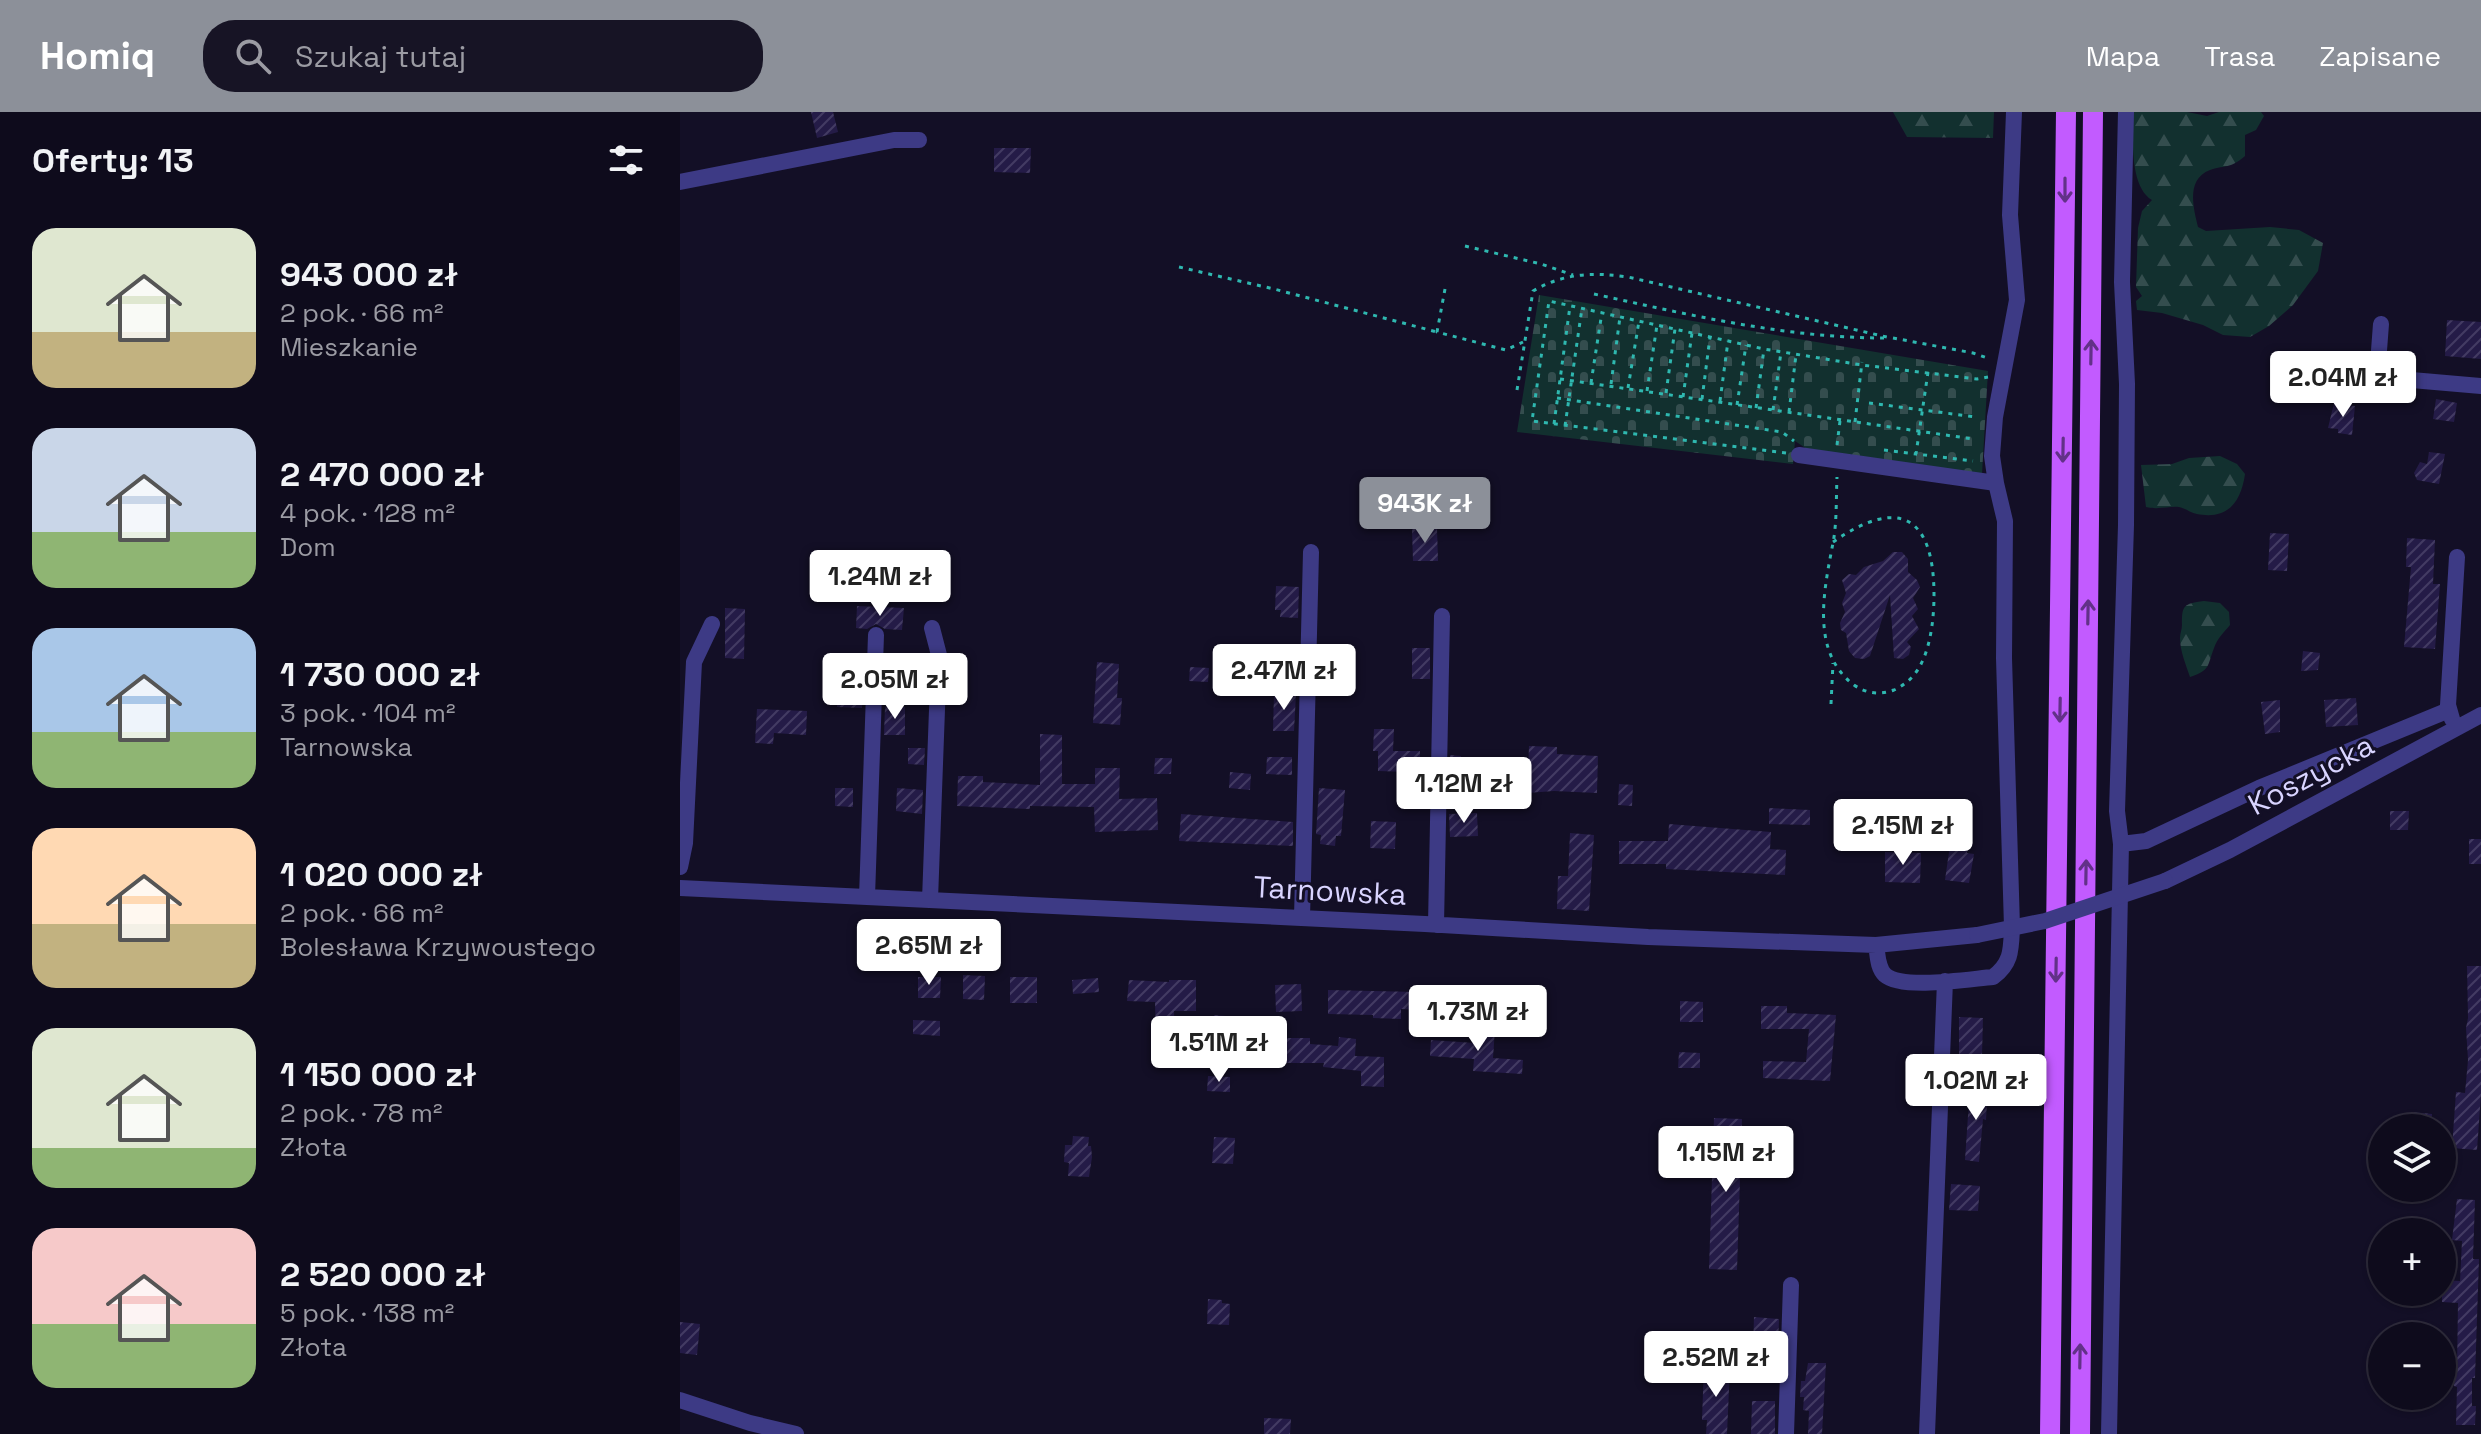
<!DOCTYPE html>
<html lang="pl">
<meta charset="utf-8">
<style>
:root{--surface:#0e0b1c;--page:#171425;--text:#f1f3f6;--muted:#9b9ba3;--line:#2e2b3b;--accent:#8c9099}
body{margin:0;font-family:"Space Grotesk",sans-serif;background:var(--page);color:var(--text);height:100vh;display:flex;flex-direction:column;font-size:30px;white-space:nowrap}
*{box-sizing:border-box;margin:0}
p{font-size:26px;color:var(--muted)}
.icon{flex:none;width:44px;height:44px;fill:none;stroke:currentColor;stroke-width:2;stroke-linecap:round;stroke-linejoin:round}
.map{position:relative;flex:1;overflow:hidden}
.sheet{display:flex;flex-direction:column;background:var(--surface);width:680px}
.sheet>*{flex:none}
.buttons{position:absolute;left:1688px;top:1002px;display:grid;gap:16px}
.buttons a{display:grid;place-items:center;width:88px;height:88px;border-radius:50%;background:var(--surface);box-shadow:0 2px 6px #0004,0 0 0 2px var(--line);font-size:40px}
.price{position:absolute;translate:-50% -68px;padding:0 18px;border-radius:8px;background:#fff;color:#222;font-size:26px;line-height:52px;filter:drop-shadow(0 2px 4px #0008)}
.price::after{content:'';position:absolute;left:50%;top:48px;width:24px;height:18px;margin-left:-12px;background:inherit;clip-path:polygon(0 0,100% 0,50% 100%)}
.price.selected{background:var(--accent);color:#fff}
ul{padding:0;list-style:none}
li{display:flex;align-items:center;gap:24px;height:200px;padding:0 32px}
li span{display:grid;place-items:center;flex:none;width:224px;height:160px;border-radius:24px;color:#555}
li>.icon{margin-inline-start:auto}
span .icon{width:96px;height:96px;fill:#fffc;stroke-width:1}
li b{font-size:34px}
h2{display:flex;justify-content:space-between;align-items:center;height:96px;padding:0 32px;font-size:34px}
header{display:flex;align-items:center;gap:48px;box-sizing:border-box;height:112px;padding:0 40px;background:var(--accent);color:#fff}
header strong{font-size:38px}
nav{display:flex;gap:44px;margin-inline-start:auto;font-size:28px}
.search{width:560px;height:72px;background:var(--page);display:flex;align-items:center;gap:20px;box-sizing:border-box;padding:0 28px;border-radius:32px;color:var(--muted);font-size:30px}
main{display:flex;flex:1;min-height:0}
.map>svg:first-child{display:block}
.forest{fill:url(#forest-firs)}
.cemetery{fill:url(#cemetery-stones)}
.building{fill:url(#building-hatch)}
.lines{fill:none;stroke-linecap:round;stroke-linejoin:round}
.path{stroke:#2fb8b0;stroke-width:3;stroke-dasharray:4 6;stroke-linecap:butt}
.minor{stroke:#3d3a85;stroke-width:16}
.major{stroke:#c25bff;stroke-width:20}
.minor-bridge{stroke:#3d3a85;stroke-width:16}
.oneway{stroke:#623188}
.labels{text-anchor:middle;stroke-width:6;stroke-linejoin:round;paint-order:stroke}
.street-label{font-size:30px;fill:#d9d4ff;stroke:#130f26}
</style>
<header>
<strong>Homiq</strong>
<div class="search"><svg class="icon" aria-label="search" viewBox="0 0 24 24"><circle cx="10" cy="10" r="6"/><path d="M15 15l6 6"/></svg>Szukaj tutaj</div>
<nav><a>Mapa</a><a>Trasa</a><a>Zapisane</a></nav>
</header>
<main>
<section class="sheet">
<h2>Oferty: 13<svg class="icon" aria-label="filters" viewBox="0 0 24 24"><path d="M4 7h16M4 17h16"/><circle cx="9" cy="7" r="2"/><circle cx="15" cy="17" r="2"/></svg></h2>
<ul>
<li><span style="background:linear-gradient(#dfe7d0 65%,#c2b280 0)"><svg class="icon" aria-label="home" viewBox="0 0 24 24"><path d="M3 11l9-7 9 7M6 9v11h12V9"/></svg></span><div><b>943 000 zł</b><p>2 pok. · 66 m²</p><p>Mieszkanie</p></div></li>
<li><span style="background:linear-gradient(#c9d6e8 65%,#8fb573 0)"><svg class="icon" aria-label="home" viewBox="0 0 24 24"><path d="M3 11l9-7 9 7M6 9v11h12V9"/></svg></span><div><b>2 470 000 zł</b><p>4 pok. · 128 m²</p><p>Dom</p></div></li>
<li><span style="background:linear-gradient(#a9c7e8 65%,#8fb573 0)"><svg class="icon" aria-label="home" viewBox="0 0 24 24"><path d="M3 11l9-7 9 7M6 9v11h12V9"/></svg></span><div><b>1 730 000 zł</b><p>3 pok. · 104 m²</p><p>Tarnowska</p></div></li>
<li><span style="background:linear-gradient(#ffd9b3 60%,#c2b280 0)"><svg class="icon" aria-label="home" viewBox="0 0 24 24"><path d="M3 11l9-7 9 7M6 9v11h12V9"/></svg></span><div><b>1 020 000 zł</b><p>2 pok. · 66 m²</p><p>Bolesława Krzywoustego</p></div></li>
<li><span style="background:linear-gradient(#dfe7d0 75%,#8fb573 0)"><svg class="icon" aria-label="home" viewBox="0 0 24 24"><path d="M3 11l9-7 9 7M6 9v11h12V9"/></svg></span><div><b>1 150 000 zł</b><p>2 pok. · 78 m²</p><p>Złota</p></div></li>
<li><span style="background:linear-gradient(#f6c9c9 60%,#8fb573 0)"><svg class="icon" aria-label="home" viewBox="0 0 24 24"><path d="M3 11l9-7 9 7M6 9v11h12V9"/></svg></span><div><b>2 520 000 zł</b><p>5 pok. · 138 m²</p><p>Złota</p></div></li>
</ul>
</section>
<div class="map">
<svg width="1801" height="1322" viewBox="0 0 1801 1322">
<defs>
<pattern id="forest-firs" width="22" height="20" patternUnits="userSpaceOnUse" patternTransform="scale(2)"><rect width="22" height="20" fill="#12302f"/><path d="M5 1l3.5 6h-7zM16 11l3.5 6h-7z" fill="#344d4e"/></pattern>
<pattern id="cemetery-stones" width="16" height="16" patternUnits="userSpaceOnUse" patternTransform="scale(2)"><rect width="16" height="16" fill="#12302f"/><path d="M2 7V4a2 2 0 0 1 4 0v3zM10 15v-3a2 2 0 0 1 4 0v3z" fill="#344d4e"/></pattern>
<pattern id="building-hatch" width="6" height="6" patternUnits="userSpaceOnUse" patternTransform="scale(2)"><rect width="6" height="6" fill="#241b47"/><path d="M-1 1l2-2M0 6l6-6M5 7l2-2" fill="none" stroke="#433b63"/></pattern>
</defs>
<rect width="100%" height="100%" fill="#130f26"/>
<path class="forest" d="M1213,0H1314L1313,26L1227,25Z
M1453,0H1507L1527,4L1539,0H1581L1584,4L1576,18L1565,23V44C1548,58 1547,52 1530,58C1506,67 1513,95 1518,115L1526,119L1590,115L1619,118L1643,131L1638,159L1613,193L1589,214L1570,225L1543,223L1523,213L1482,201L1457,198L1456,189L1462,184L1456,175L1458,116L1462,99L1472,88C1449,74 1453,25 1453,0Z
M1540,344L1557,352L1565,362C1561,390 1548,408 1517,402C1511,401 1505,396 1499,395C1488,394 1479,398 1466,395L1461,353L1492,352L1509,346Z
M1524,489L1540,491L1549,500L1550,513C1544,520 1537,527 1534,536C1527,554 1531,558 1510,565C1506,553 1500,539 1500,526C1500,522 1502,517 1502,513C1502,493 1503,492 1524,489Z"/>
<path class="cemetery" d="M859,183L1308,259L1302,362L1127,337L1115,329L1113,352L837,320Z"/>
<path class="building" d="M131,0H153L158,20L137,26Z
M314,36H351L350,61L314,60Z
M1767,208L1801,210V247L1765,244Z
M1756,287L1777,291L1774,310L1753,307Z
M1654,291L1675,294L1672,323L1658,321V317L1648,316Z
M1749,340L1765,342L1759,372L1737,368L1734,361L1740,350L1747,352Z
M757,416L758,449H733L732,417Z
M1590,421L1609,422L1607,459L1588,458Z
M1727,426L1755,428L1753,472H1760L1755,537L1724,535L1731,455H1726Z
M1213,440H1222L1228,447V460L1237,468L1240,475L1233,486L1238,497L1232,504L1239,517L1227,530L1231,535L1229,543L1223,547L1214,546L1210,483L1190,544L1184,547L1175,546L1169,539L1166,521L1161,518L1160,511L1165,500L1162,491L1166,481L1162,468L1169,462L1176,463L1184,455L1203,449Z
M221,441H252V452H260L259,479H220Z
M596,474L619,475L618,506L600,505L601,498H595Z
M177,494L224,496L222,518L205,517L196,512L187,517L176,516Z
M45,496L65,497L64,547L45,546Z
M732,536H750V567H732Z
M1623,539L1640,541L1638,558L1621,559Z
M417,550L439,552L437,586H442L440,613L413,611Z
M510,555L529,556L528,570L509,569Z
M159,560L184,561L182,596L157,595Z
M594,581L616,582L614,619H593Z
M1676,586L1678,613L1646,615L1644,588Z
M1600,588V620L1585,622L1581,590Z
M205,595H225V623H204Z
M77,597L127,599L126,623L94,621L93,632L75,631Z
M694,617H714L713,639H740V652H748V679L730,680L729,660L698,659V639H693Z
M360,622L382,623V672H415V656H440L439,687L477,686L478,718L415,720L414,695L350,694V697L277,694L278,664H303V670L360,673Z
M849,634L877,635V642L918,644L917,681L874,679L847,681L846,660H848Z
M228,636H245L244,653L228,652Z
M770,643L781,644V677L770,676Z
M587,645H612V663L586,662Z
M475,646H492L491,662H474Z
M550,660L571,662L570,678L549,676Z
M939,672L953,673L952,694L938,693Z
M155,676H173V695L155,694Z
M217,676L243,678L242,702L216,699Z
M639,676L665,678L661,724H656L655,734L640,732L641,723L636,722Z
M1089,696L1130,698V713L1089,712Z
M1710,699H1729L1728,718H1710Z
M797,701L798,724L770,725L769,702Z
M501,702L613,710V734L499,729Z
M1265,706L1289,707L1287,741L1294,742L1289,771L1265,768L1271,726L1264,725Z
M691,709L716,710L715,737L690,736Z
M989,712L1091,720L1090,737L1106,738L1105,763L986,757V752H939V729H988Z
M890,721L914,723L909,799L877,797L878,764H888Z
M1789,727H1801V752H1789Z
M1205,740L1241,741L1240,771L1205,770Z
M1787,854H1801V982L1797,1038L1772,1036L1776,980L1785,981L1788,948L1786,916L1788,906Z
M283,863L305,864L304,888L283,887Z
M238,865H261L260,886H238Z
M330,865H357V891H330Z
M418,866L419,880L393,882L392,868Z
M449,868L489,870V868H516V899H494L495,928H476L475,890L447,889Z
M621,872L622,899L596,900L595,873Z
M738,875L771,877L770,900L721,897V907L693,906V903L648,902V878L738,880Z
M815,877L848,879L847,906L814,905Z
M1000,889L1023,890V910H1000Z
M1081,894H1107V901L1156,903L1150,969L1083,966V949L1126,950L1129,917H1081Z
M534,903L558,905L557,934L532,932Z
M1279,905L1303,906L1302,944L1279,943Z
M233,908L260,909V924L233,922Z
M796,916L815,917L813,946L843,948L842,962L793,959L794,947L750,944L751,928L795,931Z
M659,925L676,927L675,944L704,945V975L681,974V959L643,955L644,951H606V926H630V932L658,934Z
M999,940L1020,941V956H998Z
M528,964L550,965V980L527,979Z
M1290,974L1308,975L1306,1008L1303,1007L1299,1050L1285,1048Z
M1732,1000L1752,1002L1751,1016H1731Z
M1034,1006L1062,1007L1057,1158L1029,1157Z
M393,1024L409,1025L408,1034H411L412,1045L409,1065L388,1064L389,1051L384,1050L385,1033H392Z
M534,1025L555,1026L553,1052L532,1051Z
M1271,1072L1300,1074L1298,1099L1269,1098Z
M1777,1087L1795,1088L1793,1147H1799L1795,1266H1792V1294H1796L1795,1313H1776L1777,1275L1774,1274V1256H1777L1778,1191L1762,1190V1168L1780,1169L1782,1129L1772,1128Z
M528,1187L542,1188V1191L550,1192L549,1213L527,1212Z
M1074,1205L1099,1207L1098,1238L1073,1237Z
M0,1210L20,1212L17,1243L0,1241Z
M1128,1251H1146L1142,1322H1128L1129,1299L1123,1298L1124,1285H1120L1121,1269H1125Z
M1024,1253L1050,1254L1047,1322H1026L1027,1308H1022Z
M1072,1289H1095V1322H1071Z
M584,1306L611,1307L610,1322H584Z"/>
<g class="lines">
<path class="path" d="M785,134L861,152L893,163
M499,155L594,177L757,220
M765,177L757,220L826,238L843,230
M914,182C1010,203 1106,226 1205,226
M1213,226L1293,241L1310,247
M1248,260L1236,342L1293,349
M880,267L1293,327
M911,271L922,200
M931,272L940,205
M948,276L959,209
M837,278L853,179C884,161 913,160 948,165L1211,226
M967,279L977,213
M986,281L995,217
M1003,285L1012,221
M877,286L1102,320L1114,329
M1022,287L1030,225
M1040,289L1048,229
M1189,291L1296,305
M1057,293L1066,233
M1076,296L1084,237
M1093,298L1101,240
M1109,300L1116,243
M1175,310L1182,250
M874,312L890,194
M885,314L902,196
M1157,333L1160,309
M1204,338L1236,342
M1106,341L852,309L869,189L1084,237L1182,253L1297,267L1308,265
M1153,430C1219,384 1254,404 1254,483C1254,505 1251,534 1240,554C1234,565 1225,573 1214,578C1200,583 1187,582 1174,573C1130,540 1144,478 1153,431C1157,410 1156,387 1157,365
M1151,592L1153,551"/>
<path class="minor" d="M1446,0L1442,170L1447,272L1446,413L1437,699L1441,732L1466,729L1579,676L1769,598
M0,70L214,28H239
M1701,212L1697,265L1801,274
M1119,343L1316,371L1325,409L1324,546L1332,815C1331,837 1332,851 1313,865C1289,867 1222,878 1205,863C1197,855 1198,843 1196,833
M1316,371L1312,344L1315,305L1337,188L1330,103L1334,0
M1772,607L1768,593L1777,445
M0,755L5,731L14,550L32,512
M1485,769L1550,738L1801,603
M0,776L745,812L968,825L1196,833L1297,823
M187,785L196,523
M250,788L259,543L252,516
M622,806L631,440
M756,813L762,504
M0,1288L70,1311L116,1322
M1106,1322L1111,1173
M1247,1322L1265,869
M1429,1322L1441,732"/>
<path class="major" d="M1370,1322L1386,0
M1400,1322L1413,0"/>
<path class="minor-bridge" d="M1297,823L1365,809L1485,769"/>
</g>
<defs><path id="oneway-shaft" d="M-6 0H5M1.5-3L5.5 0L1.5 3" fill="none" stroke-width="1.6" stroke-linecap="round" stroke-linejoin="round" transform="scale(2)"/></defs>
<g class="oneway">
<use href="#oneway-shaft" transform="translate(1385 78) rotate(90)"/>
<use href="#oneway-shaft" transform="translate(1411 240) rotate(-89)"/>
<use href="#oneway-shaft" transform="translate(1383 338) rotate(91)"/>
<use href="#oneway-shaft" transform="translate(1408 500) rotate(-89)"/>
<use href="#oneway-shaft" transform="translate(1380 598) rotate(91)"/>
<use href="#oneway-shaft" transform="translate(1406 760) rotate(-89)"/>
<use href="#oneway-shaft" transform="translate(1376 858) rotate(91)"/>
<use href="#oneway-shaft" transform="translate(1400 1244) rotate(-89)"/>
</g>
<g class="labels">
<g class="street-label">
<text transform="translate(1631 663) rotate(-28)" y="10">Koszycka</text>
<text transform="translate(650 779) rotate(3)" y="10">Tarnowska</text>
</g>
</g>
</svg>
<div class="buttons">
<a><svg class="icon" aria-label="layers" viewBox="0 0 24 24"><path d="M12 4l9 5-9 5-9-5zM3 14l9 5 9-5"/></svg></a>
<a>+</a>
<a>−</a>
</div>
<b class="price" style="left:1663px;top:307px">2.04M zł</b>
<b class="price selected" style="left:745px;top:433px">943K zł</b>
<b class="price" style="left:200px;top:506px">1.24M zł</b>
<b class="price" style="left:604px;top:600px">2.47M zł</b>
<b class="price" style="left:215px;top:609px">2.05M zł</b>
<b class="price" style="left:784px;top:713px">1.12M zł</b>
<b class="price" style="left:1223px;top:755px">2.15M zł</b>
<b class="price" style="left:249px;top:875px">2.65M zł</b>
<b class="price" style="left:798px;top:941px">1.73M zł</b>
<b class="price" style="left:539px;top:972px">1.51M zł</b>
<b class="price" style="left:1296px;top:1010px">1.02M zł</b>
<b class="price" style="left:1046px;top:1082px">1.15M zł</b>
<b class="price" style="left:1036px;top:1287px">2.52M zł</b>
</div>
</main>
